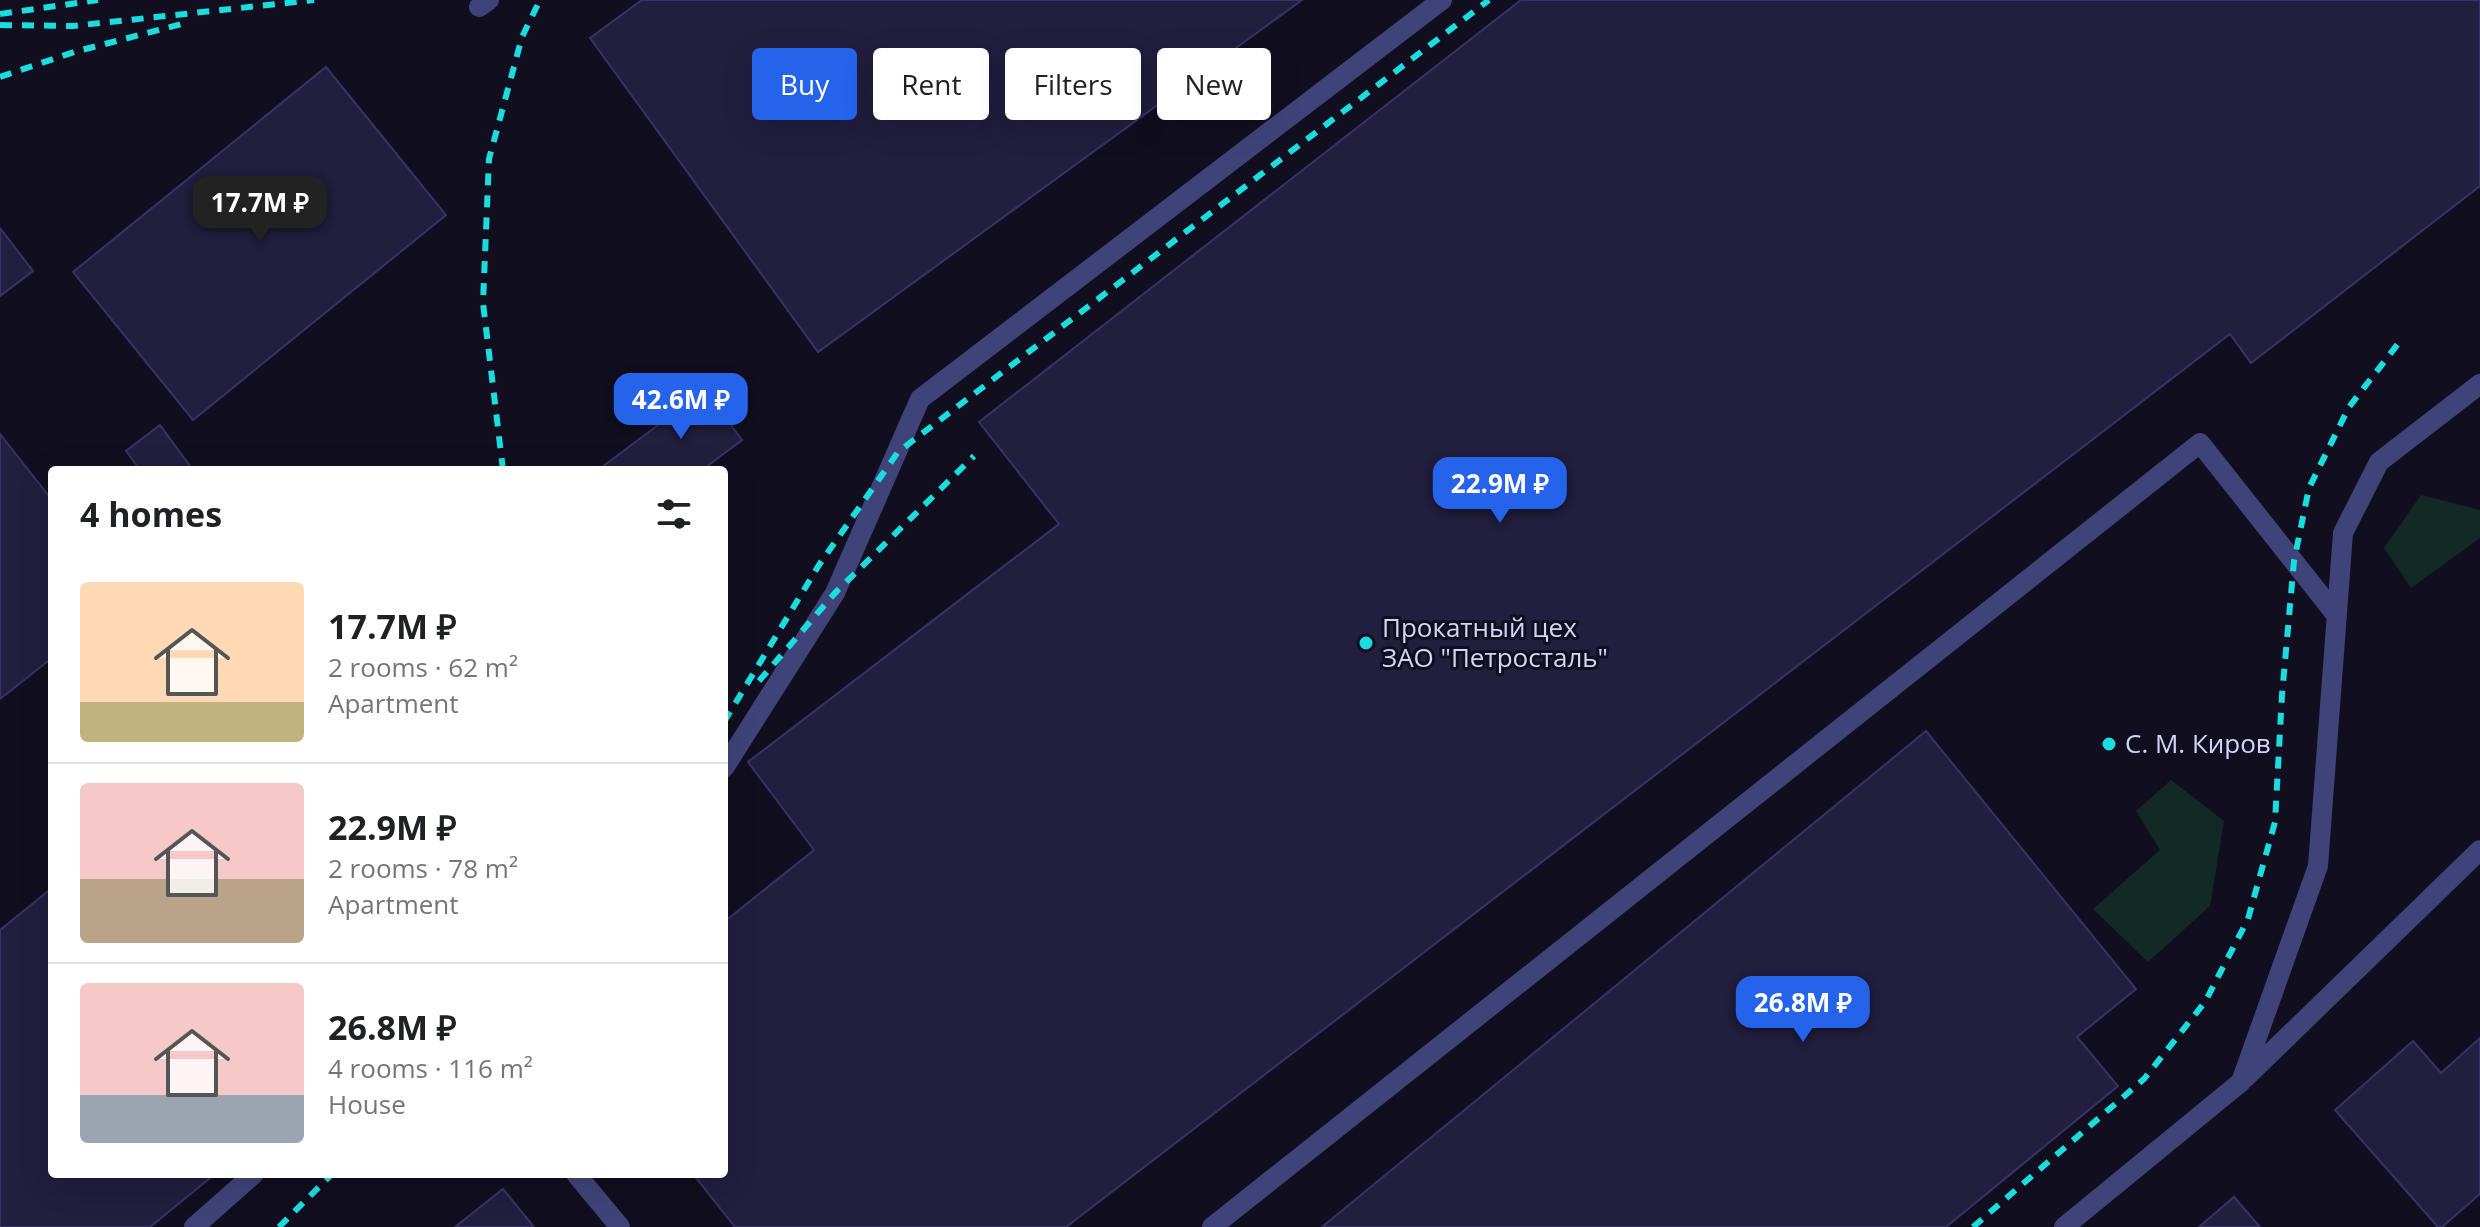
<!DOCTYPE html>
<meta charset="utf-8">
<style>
:root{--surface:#fff;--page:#f6f6f6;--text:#202124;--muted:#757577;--line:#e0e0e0;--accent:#2563eb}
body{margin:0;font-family:"Open Sans",sans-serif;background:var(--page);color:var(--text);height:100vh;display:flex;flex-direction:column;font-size:30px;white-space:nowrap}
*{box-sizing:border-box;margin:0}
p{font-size:26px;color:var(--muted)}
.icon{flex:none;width:44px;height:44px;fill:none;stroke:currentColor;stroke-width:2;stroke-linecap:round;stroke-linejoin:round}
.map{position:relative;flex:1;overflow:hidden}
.sheet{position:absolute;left:48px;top:466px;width:680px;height:712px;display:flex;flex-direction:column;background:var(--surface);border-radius:8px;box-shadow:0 8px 32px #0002}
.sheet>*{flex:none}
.guide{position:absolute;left:752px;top:48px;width:760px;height:72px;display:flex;gap:16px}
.price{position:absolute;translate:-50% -68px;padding:0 18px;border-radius:16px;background:var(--accent);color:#fff;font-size:26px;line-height:52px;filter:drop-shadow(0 2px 4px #0008)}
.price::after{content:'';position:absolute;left:50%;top:48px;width:24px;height:18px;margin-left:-12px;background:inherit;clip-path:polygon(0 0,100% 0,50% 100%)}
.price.active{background:#222;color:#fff}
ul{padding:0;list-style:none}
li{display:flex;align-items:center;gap:24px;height:200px;padding:0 32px}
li+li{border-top:2px solid var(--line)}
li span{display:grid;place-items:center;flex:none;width:224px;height:160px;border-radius:8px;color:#555}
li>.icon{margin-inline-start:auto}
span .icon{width:96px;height:96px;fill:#fffc;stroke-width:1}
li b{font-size:34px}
h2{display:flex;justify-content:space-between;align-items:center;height:96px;padding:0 32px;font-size:34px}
.pill{padding:0 28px;border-radius:8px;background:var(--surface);box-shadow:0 8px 32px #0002;font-size:28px;line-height:72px}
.pill.active{background:var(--accent);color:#fff}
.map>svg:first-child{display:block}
.green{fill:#132926}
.building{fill:#211e3e;stroke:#383268;stroke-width:2}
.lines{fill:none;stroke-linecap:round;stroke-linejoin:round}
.minor{stroke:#404379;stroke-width:20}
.rail{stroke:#1adddf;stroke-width:6;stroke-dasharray:12 10;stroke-linecap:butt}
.poi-dot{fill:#1adddf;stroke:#110f1f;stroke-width:3}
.labels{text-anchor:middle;stroke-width:6;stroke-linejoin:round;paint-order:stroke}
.poi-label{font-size:26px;fill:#d4d3fa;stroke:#110f1f;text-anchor:start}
</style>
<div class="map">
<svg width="2480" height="1227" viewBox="0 0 2480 1227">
<rect width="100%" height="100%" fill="#110f1f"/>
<path class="green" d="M2421,495L2480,510V538L2411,588L2384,548Z
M2171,780L2224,821L2210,906L2148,962L2093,909L2160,850L2136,811Z"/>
<path class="building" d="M642,0H1302L818,352L590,38Z
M1521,0H2480V186L2251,363L2230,334L1066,1227H735L693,1174H724V922L814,850L748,762L1059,524L979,422Z
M326,67L446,215L193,420L73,272Z
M0,228L33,271L0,296Z
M705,390L742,440L702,470H598Z
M160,425L193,470H140L126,451Z
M0,434L52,500V658L0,699Z
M1926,731L2136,989L2077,1037L2118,1086L1946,1227H1322Z
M52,888V1174H215L150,1227H0V930Z
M2480,1038V1194L2442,1227H2438L2335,1110L2413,1041L2441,1073Z
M503,1189L534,1227H455Z
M2234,1197L2260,1227H2199Z"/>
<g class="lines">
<path class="minor" d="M479,7L489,0
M724,768L835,593L920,399L1442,0
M2245,1078L2480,850
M576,1174L620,1227
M194,1227L254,1174
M1212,1227L2200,443L2337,616
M2064,1227L2241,1082L2318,866L2343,533L2379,462L2480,384"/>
<path class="rail" d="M0,14L98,0
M0,25L73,26L314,0
M0,77L74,52L182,24
M503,470L483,303L489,159L522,37L540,0
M759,681L835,593L974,456
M724,722L819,565L898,452L1489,0
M279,1227L332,1174
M1973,1227L2144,1079L2205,1002L2248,919L2275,822L2282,695L2294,561L2309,488L2349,407L2401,340"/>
</g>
<g class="poi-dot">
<circle cx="1366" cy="643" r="8"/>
<circle cx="2109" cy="744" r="8"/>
</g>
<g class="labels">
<g class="poi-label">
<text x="1382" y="637">Прокатный цех<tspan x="1382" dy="30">ЗАО "Петросталь"</tspan></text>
<text x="2125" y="753">С. М. Киров</text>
</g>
</g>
</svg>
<b class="price active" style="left:260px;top:244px">17.7M ₽</b>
<b class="price" style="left:681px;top:441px">42.6M ₽</b>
<b class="price" style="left:1500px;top:525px">22.9M ₽</b>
<b class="price" style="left:1803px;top:1044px">26.8M ₽</b>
<div class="guide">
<a class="pill active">Buy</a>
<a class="pill">Rent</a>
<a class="pill">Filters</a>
<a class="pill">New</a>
</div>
<section class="sheet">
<h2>4 homes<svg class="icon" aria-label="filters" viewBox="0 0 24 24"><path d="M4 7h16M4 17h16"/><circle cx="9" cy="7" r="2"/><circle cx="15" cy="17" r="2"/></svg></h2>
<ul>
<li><span style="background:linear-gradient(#ffd9b3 75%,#c2b280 0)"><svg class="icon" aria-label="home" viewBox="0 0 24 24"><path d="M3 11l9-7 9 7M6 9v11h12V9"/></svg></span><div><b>17.7M ₽</b><p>2 rooms · 62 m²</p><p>Apartment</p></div></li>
<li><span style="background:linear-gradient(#f6c9c9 60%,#b9a48a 0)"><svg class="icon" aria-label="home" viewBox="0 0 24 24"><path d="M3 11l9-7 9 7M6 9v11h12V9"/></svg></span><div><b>22.9M ₽</b><p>2 rooms · 78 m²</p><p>Apartment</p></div></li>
<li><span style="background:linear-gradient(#f6c9c9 70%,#9aa5b1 0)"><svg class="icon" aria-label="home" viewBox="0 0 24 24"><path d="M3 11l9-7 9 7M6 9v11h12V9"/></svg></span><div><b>26.8M ₽</b><p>4 rooms · 116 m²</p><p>House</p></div></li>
</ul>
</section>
</div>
